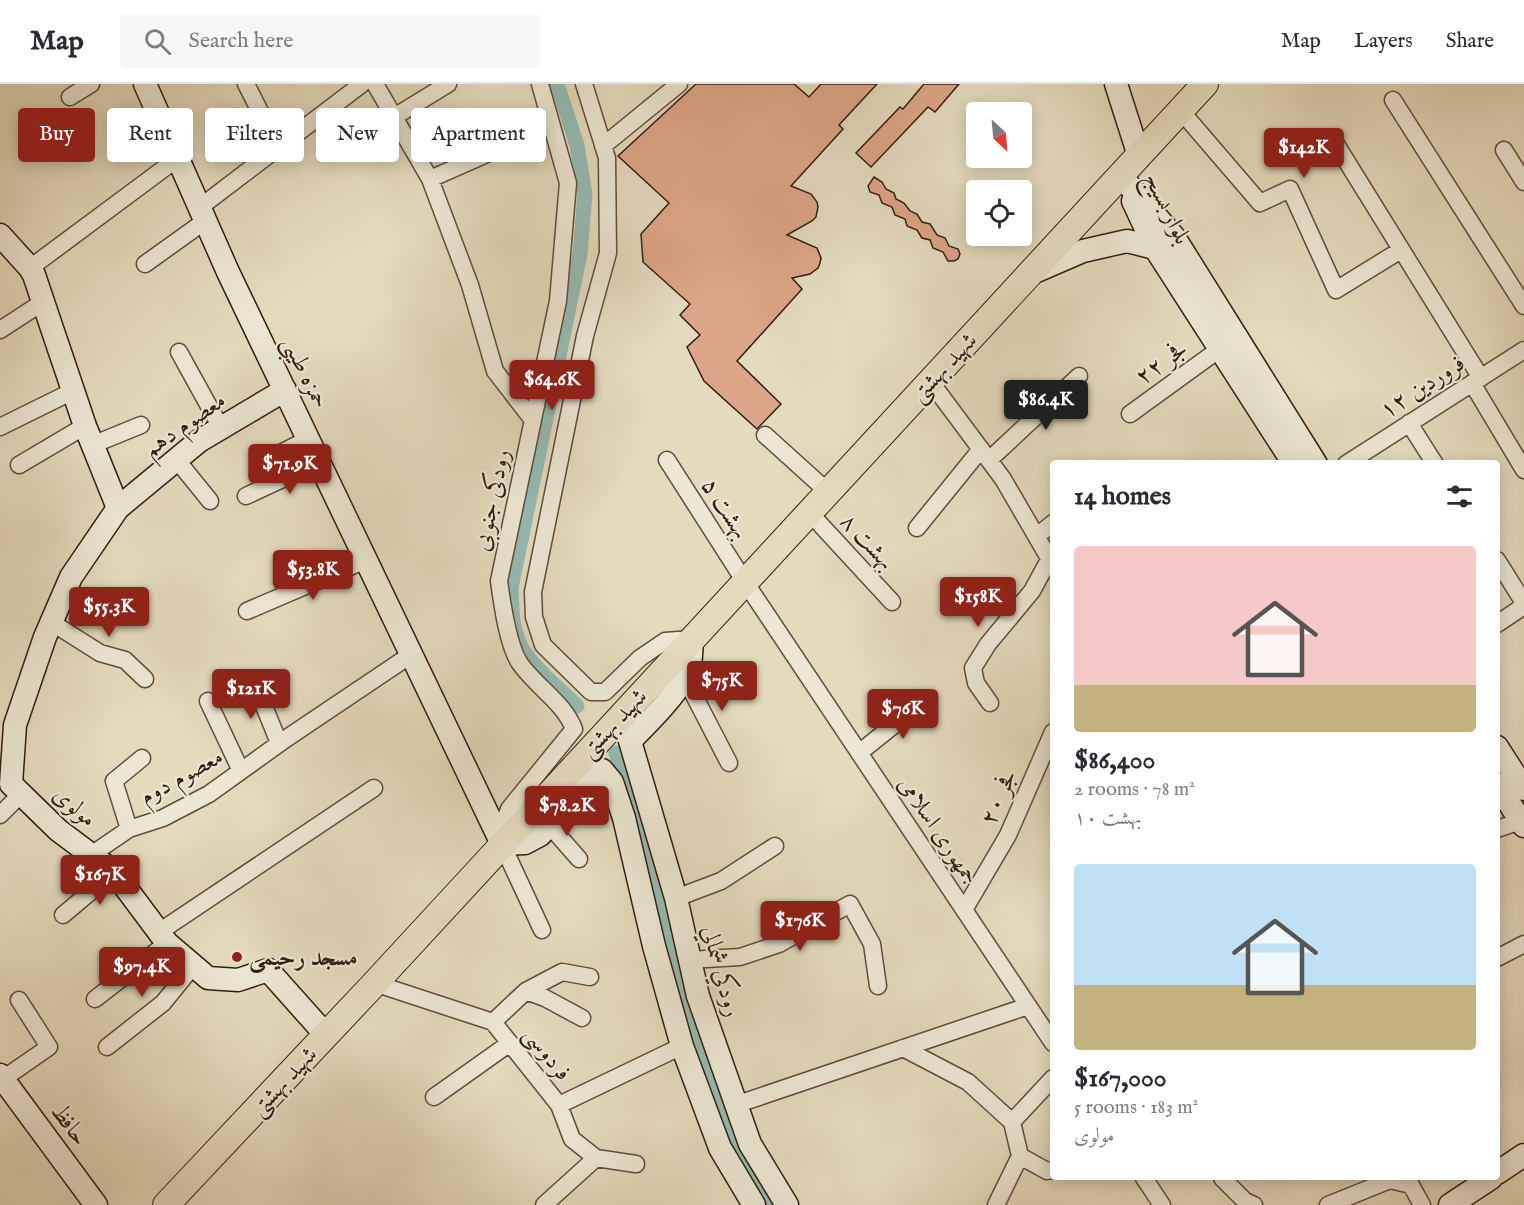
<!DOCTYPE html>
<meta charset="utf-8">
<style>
:root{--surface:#fff;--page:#f7f7f7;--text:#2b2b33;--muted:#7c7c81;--line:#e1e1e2;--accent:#8f2418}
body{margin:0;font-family:"IM FELL English",Amiri,serif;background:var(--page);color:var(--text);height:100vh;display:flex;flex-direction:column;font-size:22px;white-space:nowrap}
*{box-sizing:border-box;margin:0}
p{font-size:20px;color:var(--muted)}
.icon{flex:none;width:33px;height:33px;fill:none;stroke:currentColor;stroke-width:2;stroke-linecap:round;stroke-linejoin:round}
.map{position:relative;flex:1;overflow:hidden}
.drawer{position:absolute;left:1050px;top:376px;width:450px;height:720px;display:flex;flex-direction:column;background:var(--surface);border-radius:6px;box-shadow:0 3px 15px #0003}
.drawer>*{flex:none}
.guide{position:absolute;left:18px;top:24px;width:570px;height:54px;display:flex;gap:12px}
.needle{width:39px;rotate:154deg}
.fabs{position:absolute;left:966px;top:18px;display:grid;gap:12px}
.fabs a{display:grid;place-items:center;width:66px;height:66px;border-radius:6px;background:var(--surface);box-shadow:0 3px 15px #0003;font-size:30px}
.price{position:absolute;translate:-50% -51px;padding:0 14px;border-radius:6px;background:var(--accent);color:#fff;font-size:20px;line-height:39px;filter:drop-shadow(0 2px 3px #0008)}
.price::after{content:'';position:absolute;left:50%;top:36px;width:18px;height:14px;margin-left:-9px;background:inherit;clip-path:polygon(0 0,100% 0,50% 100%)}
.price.active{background:#222;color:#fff}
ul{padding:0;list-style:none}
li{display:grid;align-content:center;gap:12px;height:318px;padding:0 24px}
li span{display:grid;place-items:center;height:186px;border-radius:6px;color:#555}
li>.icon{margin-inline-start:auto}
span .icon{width:108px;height:108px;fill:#fffc;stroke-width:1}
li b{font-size:26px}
h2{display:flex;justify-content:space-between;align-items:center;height:72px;padding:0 24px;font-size:26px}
.tag{padding:0 21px;border-radius:6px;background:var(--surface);box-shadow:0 3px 15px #0003;font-size:21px;line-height:54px}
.tag.active{background:var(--accent);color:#fff}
header{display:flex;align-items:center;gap:36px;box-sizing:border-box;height:84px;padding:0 30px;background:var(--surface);border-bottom:2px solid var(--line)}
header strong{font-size:28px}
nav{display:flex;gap:33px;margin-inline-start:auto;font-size:21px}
.search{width:420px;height:54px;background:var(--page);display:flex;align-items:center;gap:15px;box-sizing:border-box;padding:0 21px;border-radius:6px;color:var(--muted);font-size:22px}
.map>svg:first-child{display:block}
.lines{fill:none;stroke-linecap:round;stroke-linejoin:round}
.canal{stroke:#95bbb4;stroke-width:15}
.building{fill:#dda587;stroke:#311d10;stroke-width:1.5}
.street-casing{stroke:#5e4c3b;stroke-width:19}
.secondary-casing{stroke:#311d10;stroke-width:25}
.primary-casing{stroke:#311d10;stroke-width:28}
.street{stroke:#ede8d4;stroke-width:16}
.secondary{stroke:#ede8d4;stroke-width:22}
.primary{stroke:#e4dbbd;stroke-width:26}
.poi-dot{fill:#8f2418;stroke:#ede8d4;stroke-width:2}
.labels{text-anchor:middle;stroke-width:4.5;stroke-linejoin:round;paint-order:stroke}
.street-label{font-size:24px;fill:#311d10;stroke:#ede8d4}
.poi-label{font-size:24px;font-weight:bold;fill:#311d10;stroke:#ede8d4;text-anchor:start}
</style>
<header>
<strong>Map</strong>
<div class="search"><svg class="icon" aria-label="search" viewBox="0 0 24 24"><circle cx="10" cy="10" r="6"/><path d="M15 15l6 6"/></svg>Search here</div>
<nav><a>Map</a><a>Layers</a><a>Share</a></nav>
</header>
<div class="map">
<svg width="1524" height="1121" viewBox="0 0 1524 1121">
<rect width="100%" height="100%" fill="#e4dbbd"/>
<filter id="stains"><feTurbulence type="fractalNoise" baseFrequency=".00333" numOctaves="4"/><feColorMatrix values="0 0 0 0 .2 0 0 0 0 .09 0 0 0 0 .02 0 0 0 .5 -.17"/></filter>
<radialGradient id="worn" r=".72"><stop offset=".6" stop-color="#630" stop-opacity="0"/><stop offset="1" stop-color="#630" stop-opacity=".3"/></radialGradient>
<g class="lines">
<path class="canal" d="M557,0L577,61L585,110L580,170L511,504C512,521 511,539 518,556C527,580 559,604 577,622
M616,669L655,810L675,897L718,1024L732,1060L771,1121"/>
</g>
<path class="building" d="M696,0H794L809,13L821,0H877L839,41L843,45L791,102L811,110L817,118L818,123L816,133L812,137L787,151L817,164L821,174L820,179L818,184L810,190L792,194L802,205L737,277L781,320L757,345L704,297L687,263L700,251L680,231L690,220L643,178L641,150L669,119L618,72Z
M924,0H959L935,28L928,23L871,83L856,69L900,23L903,25Z
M874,93L882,98L886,105L894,109L896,115L904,119L910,127L917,130L922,138L930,140L937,151L945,154L949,162L958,165L960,170L958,175L954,177H948L943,168L933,164L930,156L922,154L917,146L907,142L905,135L895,131L892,123L882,119L879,111L870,108L868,102Z"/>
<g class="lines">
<defs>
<path id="street" d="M246,0L278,63
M375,0L430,95L470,201L495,287L532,335
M540,0L568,99L558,217L499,497C502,519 508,564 521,581C538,604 564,619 574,645L509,725L504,738L502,760L542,846
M584,0L607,74L608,169L585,252L533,508L534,533L543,561L591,608H605L640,574L665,557L692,555
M70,13L91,0
M1393,16L1524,222
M1181,27L1260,119L1290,105L1336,206L1401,166
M394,33L448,0
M1334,57L1481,294
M603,62L679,0
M1504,66L1524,98
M430,95L507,61
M199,124L362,0
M145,180L205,137
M30,184L178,74
M0,246L43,218
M179,268L221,344
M930,297L1003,395L1053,481
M1472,299L1524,386
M1130,330L1221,264
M1409,339L1435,380
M0,343L73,307
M765,351L827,407
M92,361L141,341
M176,375L210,417
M267,376L308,355
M667,376L745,498L1053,959
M989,376L1079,292
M1346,380L1524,266
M19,381L85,342
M246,412L319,378
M808,427L892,518
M917,444L981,365
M1037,452L1053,439
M1497,476L1524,519
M247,527L366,476
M51,538L100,569L125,576L145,595
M1497,540L1524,522
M685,594L729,679
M255,600L279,659
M208,617L241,687
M990,619L976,599L973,584L988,560L1032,507L1050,474
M859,669L925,616
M0,731L21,710
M550,742L579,775
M129,745L114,697L142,674
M1497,745L1521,737
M91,771L129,745L163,734L209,710L287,654L412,570
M676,814L721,797L775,762
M964,826L1008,751L1053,648
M63,831L114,788
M159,848L374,704
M1497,874L1524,860
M689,876L740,873L779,860L850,820L872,860L878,902
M374,899L493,938L559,1021L682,962
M526,907L562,888L590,893
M95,915L167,859
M493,938L526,907L545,914L582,934
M107,963L163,919L193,882
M903,964L968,998L1012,1038L1020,1072L996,1121
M3,995L49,963L19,916
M434,1013L510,959
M559,1021L572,1055L596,1074L636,1080
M735,1021L1028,922
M1012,1038L1053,994
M1020,1072L1047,1087L1053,1086
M1144,1094L1162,1121
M1222,1094L1245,1117L1254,1121
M544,1121L596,1074
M1328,1121L1390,1096L1411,1101L1422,1121"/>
<path id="secondary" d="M145,0L228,188L502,760L525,759L540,751L602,686L612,698L624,734L654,862L682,962L720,1064L754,1121
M1116,0L1139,72
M1121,92L1174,153L1316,380
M1133,117L1155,164L1294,380
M0,151L30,184L34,191L85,342L118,424
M1032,189L1083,167L1127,157L1155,164
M285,306L199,357L118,424L71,493L45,553L15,641L11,700L58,746L114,788L167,859L208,894L238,896L268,886L326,951
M692,555C691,564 692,575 689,583C681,607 649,638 630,657L676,814L698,912L750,1060L787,1121
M1497,663L1524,705
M1497,700L1524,742
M0,991L96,1121
M1497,1089L1524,1071
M1450,1121L1491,1094"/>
<path id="primary" d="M166,1121L375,899L1205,0"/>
</defs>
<use href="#street" class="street-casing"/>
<use href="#secondary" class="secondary-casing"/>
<use href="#primary" class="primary-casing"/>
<use href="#street" class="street"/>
<use href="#secondary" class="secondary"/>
<use href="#primary" class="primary"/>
</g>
<circle class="poi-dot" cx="237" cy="873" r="6"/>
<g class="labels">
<g class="street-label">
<text transform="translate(1168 124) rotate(64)" y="8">بلوار بسیج</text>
<text transform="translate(1161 278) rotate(-36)" y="8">فجر ۲۲</text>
<text transform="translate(943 283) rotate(-47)" y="8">شهید بهشتی</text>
<text transform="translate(306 288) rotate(64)" y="8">حمزه طیبی</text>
<text transform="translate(1422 302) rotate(-33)" y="8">۱۲ فروردین</text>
<text transform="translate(184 340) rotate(-35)" y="8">معصوم دهم</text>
<text transform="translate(491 416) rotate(-78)" y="8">رودکی جنوبی</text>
<text transform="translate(726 424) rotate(57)" y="8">بهشت ۵</text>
<text transform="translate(868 457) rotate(47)" y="8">بهشت ۸</text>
<text transform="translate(613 639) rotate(-47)" y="8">شهید بهشتی</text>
<text transform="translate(181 692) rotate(-29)" y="8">معصوم دوم</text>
<text transform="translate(998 713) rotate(-66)" y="8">فجر ۲۰</text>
<text transform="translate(75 722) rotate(41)" y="8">مولوی</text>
<text transform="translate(939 746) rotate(56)" y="8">جمهوری اسلامی</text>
<text transform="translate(722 887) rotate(75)" y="8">رودکي شمالي</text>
<text transform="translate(548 969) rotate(52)" y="8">فردوسی</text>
<text transform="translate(283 997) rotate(-47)" y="8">شهید بهشتی</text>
<text transform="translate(70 1040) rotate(53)" y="8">حافظ</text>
</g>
<g class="poi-label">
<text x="249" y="881">مسجد رحیمی</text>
</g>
</g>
<rect width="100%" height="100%" filter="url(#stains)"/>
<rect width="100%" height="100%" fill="url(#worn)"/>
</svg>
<div class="fabs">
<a><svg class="needle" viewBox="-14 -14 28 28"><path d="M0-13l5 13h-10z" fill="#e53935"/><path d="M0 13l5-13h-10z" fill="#7c7c81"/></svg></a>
<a><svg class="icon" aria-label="locate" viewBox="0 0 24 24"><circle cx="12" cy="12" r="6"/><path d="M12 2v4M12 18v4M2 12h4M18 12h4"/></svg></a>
</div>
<b class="price" style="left:1304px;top:95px">$142K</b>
<b class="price" style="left:552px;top:327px">$64.6K</b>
<b class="price active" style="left:1046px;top:347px">$86.4K</b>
<b class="price" style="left:290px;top:411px">$71.9K</b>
<b class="price" style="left:313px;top:517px">$53.8K</b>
<b class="price" style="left:978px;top:544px">$158K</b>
<b class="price" style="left:109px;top:554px">$55.3K</b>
<b class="price" style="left:722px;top:628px">$75K</b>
<b class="price" style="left:251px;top:636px">$121K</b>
<b class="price" style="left:903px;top:656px">$76K</b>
<b class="price" style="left:567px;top:753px">$78.2K</b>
<b class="price" style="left:100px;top:822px">$167K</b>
<b class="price" style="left:800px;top:868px">$176K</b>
<b class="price" style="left:142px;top:914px">$97.4K</b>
<div class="guide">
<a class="tag active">Buy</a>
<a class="tag">Rent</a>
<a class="tag">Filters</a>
<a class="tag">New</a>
<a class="tag">Apartment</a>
</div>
<section class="drawer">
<h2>14 homes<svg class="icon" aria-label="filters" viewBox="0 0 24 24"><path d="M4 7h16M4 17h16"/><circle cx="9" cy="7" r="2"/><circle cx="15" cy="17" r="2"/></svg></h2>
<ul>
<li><span style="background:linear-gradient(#f6c9c9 75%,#c2b280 0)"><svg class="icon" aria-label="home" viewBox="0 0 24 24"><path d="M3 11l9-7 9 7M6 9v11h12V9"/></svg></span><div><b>$86,400</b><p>2 rooms · 78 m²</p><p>بهشت ۱۰</p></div></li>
<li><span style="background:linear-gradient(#bfe0f5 65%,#c2b280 0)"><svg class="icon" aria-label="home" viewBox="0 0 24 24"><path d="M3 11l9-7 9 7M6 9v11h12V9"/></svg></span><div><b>$167,000</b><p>5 rooms · 183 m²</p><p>مولوی</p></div></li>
</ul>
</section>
</div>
